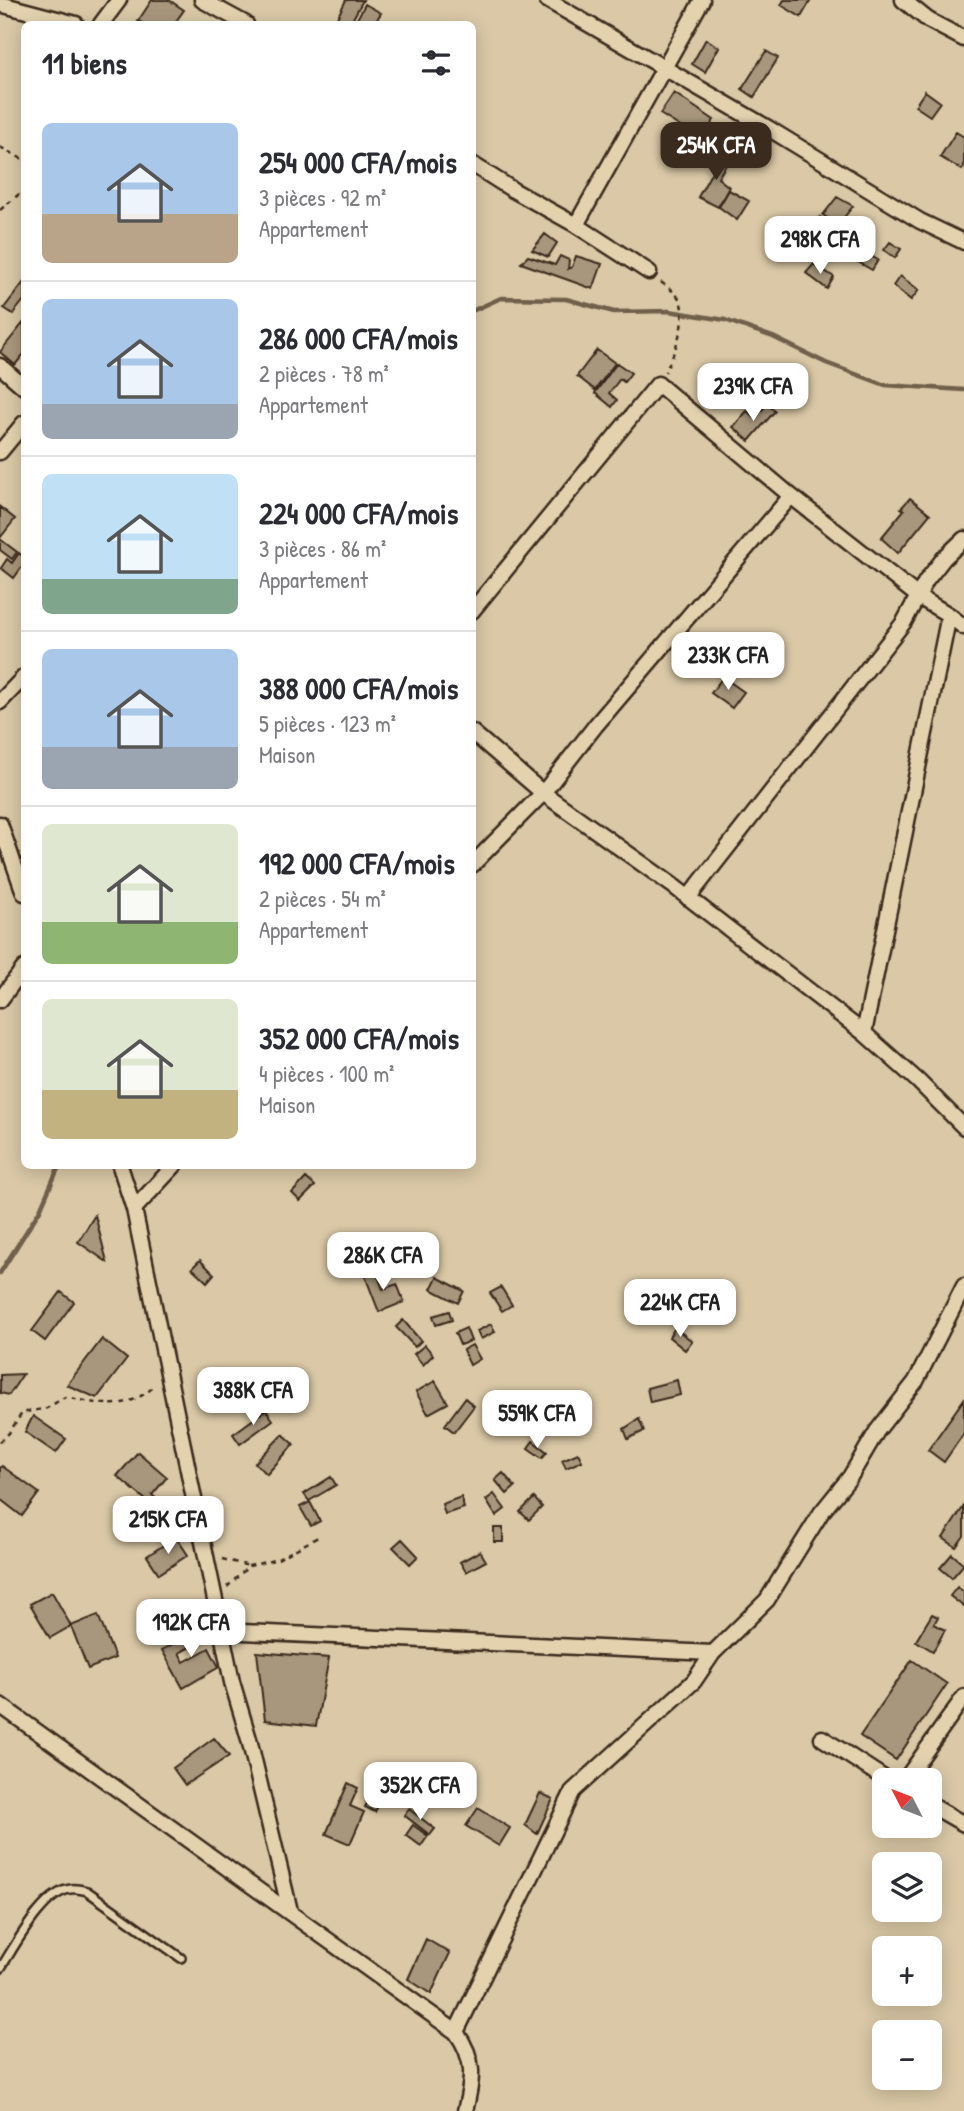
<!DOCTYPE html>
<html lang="fr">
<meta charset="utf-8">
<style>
:root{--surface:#fff;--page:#f2f2f3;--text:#2b2b33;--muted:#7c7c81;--line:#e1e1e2;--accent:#3b2a1e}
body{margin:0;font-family:"Patrick Hand",sans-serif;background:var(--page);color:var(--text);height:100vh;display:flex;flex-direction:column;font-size:26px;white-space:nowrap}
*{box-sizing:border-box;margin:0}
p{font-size:23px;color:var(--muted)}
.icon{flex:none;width:38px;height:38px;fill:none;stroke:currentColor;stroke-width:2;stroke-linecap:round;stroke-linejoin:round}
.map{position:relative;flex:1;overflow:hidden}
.details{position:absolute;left:21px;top:21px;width:455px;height:1148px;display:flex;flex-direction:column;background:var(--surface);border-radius:10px;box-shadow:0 4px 18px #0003}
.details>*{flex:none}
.needle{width:46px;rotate:312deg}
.controls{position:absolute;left:872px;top:1768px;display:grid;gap:14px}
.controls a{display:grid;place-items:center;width:70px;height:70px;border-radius:10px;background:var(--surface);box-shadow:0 4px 18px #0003;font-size:35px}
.price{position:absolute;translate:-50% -60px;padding:0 16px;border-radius:14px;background:#fff;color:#222;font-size:23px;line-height:46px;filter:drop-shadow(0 2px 4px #0008)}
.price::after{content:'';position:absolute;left:50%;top:42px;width:21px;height:16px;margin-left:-10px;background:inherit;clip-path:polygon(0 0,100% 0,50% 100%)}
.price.current{background:var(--accent);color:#fff}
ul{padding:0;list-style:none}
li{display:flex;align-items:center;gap:21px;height:175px;padding:0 21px}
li+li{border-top:2px solid var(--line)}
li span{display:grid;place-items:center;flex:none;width:196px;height:140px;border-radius:10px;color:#555}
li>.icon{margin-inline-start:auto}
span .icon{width:84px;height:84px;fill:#fffc;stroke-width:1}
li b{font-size:30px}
h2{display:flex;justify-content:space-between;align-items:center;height:84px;padding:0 21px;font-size:30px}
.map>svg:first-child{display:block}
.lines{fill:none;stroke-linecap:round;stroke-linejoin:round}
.stream{stroke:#705f4c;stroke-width:4.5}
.building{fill:#a8977c;stroke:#3b2a1e;stroke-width:2}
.service-casing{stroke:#3b2a1e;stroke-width:12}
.minor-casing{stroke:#3b2a1e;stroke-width:19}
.path{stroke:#3b2a1e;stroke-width:2.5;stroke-dasharray:5 5;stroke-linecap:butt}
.service{stroke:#e4d2af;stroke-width:7}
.minor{stroke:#e4d2af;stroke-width:14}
</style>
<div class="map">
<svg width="964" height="2111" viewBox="0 0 964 2111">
<rect width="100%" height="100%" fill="#dac8a6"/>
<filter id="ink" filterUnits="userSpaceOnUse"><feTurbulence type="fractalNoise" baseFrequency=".0143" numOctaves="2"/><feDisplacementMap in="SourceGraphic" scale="14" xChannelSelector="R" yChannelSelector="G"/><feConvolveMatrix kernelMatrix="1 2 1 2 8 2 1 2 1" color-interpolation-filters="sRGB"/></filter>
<g filter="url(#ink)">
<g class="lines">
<path class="stream" d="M472,311L501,298L566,299L614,312L669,311L725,320L773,337L826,363L885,385L964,390
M0,1273L40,1210L59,1166"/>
</g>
<path class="building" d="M152,0H169L184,10L174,24H144L138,21Z
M346,0H363L350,24H334Z
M784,0H811L801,17L781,5Z
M365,4L381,13L374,24H366L357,19Z
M706,39L719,47L705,72L692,64Z
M766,51L778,58L754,97L742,89Z
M925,91L940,102L930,116L915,106Z
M674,93L714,120L701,140L660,114Z
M956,132L964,137V167L962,170L940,157Z
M725,148L733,153L718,178L729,187L718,207L698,197Z
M729,190L749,201L737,220L719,207Z
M837,197L853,206L838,225L823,215Z
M820,217L837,228L829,240L812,230Z
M545,234L557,243L548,257L532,250Z
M890,242L901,249L895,258L884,250Z
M857,248L878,260L872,270L851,258Z
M528,256L555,265L560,256L569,260L568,269L572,267L576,256L602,264L593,289L521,263Z
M814,264L834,277L827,289L806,273Z
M900,276L919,290L911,300L893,286Z
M24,282V300L13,314L4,308Z
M24,322V354L15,365L0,352Z
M597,350L615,363L595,390L577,376Z
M617,363L631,373L624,382L620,379L609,393L617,400L612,407L595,393Z
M767,404L775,411L749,441L733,427L747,411L755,418Z
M910,498L930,514L898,553L881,538L904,510L901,508Z
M0,507L15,519L0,538Z
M0,539L17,552L12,559L0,550Z
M19,553L24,557V564L14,578L1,568L7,559L12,563Z
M723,677L744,692L732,708L711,693Z
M306,1178L315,1186L300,1201L292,1193Z
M95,1215L107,1262L78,1242Z
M420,1248L429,1260L420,1266L412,1253Z
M394,1258L399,1268L381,1279L377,1268Z
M200,1260L214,1274L207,1282L192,1268Z
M375,1269L383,1289L397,1284L404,1302L379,1312L364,1273Z
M437,1277L464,1291L458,1303L431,1289Z
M501,1287L512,1305L502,1311L490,1293Z
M61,1292L74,1302L45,1341L32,1331Z
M449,1311L452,1320L436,1325L433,1316Z
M403,1320L421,1341L415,1347L396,1327Z
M491,1324L495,1332L481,1339L477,1331Z
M466,1328L471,1341L460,1345L455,1333Z
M675,1328L692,1341L685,1350L669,1337Z
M102,1339L127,1359L97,1398L67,1385Z
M425,1345L433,1355L423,1365L414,1354Z
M472,1345L480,1359L470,1365L463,1350Z
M23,1374L9,1395L0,1393V1375Z
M677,1380L680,1395L650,1402L647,1388Z
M435,1381L448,1403L428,1414L416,1392Z
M465,1398L474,1406L454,1432L445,1425Z
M964,1399V1433L944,1462L928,1450Z
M266,1410L273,1420L240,1444L233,1434Z
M33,1416L66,1439L56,1453L25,1432Z
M639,1419L644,1431L628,1439L624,1429Z
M283,1434L294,1444L267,1474L255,1463Z
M533,1441L547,1452L542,1458L528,1448Z
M138,1452L167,1477L152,1495L160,1502L153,1506L117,1476Z
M578,1453L582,1461L566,1468L562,1460Z
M2,1466L39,1493L22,1516L0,1499V1468Z
M503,1473L515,1487L507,1494L495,1480Z
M331,1477L336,1485L309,1501L304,1494Z
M494,1494L505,1509L496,1516L486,1500Z
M461,1497L464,1508L445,1514L442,1504Z
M534,1498L542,1507L529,1520L520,1512Z
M310,1502L320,1521L311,1526L300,1507Z
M964,1506V1536L956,1547L943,1538Z
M494,1528H503V1542H494Z
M176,1537L188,1555L159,1574L147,1556Z
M402,1539L418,1556L410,1564L393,1547Z
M480,1551L486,1561L466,1572L460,1562Z
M952,1554L964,1564L952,1578L940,1568Z
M957,1587L964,1592V1607L950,1596Z
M52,1592L71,1626L50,1638L30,1604Z
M932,1614L938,1617L934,1624L945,1630L933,1651L916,1641Z
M98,1615L115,1658L88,1669L71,1626Z
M205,1626L210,1636L179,1653L184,1662L209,1648L219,1667L183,1688L162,1650Z
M257,1652L329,1658L316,1726L265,1720Z
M912,1660L947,1684L896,1760L860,1736Z
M214,1738L229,1756L185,1785L173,1768Z
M348,1783L358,1788L350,1806L364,1812L350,1844L326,1834Z
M375,1787L385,1792L375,1812L365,1807Z
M540,1793L553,1799L537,1834L525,1825Z
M478,1808L510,1828L499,1846L466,1826Z
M409,1809L435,1829L430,1835L404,1815Z
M413,1825L428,1836L421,1846L406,1835Z
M426,1939L450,1953L431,1994L408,1979Z"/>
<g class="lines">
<defs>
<path id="service" d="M0,1969C14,1948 43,1891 71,1889C76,1888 83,1890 87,1891L181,1958"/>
<path id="minor" d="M202,0L246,24
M547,0L768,128L920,221L964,242
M903,0L928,20L964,39
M0,4L76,24
M101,24L119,0
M472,164L513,190L576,225L649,272
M576,225L702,0
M0,366L24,387
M0,452L24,423
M472,611L658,384L791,496L919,597L949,615L864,1033
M949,615L964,627
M0,702L24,677
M472,732L543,793L672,885L864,1033L918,1081L964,1127
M0,824L24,893
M472,865L543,793L596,725L791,496
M688,898L904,622L926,581L944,558L964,539
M0,1000L24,968
M120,1166L134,1209L232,1682L249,1739L290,1911
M134,1209L174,1166
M221,1631L713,1653
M0,1705L456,2032L573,1791L694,1681L713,1653L767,1600L821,1513L850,1477L877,1431L916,1381L964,1286
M822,1738L887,1780
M905,1780L964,1697
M929,1804L964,1824
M456,2032C476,2060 473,2079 465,2111"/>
</defs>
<use href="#service" class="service-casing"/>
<use href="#minor" class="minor-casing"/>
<path class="path" d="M0,147L24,160
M0,210L24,190
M661,282C667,287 674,291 678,297C690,315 674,355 665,372
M0,1442L9,1433L22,1413L47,1408L65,1397C102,1404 124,1413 156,1385
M222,1559L249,1566
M227,1587L249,1566L278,1559L318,1537"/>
<use href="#service" class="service"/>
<use href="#minor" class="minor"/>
</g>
</g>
</svg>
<div class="controls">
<a><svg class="needle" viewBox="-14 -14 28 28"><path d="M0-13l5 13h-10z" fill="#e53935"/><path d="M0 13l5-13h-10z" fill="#7c7c81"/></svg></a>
<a><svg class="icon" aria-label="layers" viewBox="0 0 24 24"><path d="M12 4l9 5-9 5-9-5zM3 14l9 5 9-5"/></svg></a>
<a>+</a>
<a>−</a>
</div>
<b class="price current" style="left:716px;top:182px">254K CFA</b>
<b class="price" style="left:820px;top:276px">298K CFA</b>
<b class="price" style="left:753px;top:423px">239K CFA</b>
<b class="price" style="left:728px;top:692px">233K CFA</b>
<b class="price" style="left:383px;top:1292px">286K CFA</b>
<b class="price" style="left:680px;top:1339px">224K CFA</b>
<b class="price" style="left:253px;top:1427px">388K CFA</b>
<b class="price" style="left:537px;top:1450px">559K CFA</b>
<b class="price" style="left:168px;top:1556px">215K CFA</b>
<b class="price" style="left:191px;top:1659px">192K CFA</b>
<b class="price" style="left:420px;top:1822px">352K CFA</b>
<section class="details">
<h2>11 biens<svg class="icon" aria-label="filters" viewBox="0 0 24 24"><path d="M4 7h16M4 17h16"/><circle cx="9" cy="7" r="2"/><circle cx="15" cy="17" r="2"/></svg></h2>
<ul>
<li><span style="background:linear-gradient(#a9c7e8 65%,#b9a48a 0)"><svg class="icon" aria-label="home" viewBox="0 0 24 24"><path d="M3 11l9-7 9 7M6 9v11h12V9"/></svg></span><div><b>254 000 CFA/mois</b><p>3 pièces · 92 m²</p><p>Appartement</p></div></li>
<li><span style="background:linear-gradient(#a9c7e8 75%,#9aa5b1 0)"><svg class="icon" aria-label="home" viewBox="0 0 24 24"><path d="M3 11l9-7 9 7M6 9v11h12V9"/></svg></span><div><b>286 000 CFA/mois</b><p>2 pièces · 78 m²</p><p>Appartement</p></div></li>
<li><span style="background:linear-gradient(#bfe0f5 75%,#7fa58c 0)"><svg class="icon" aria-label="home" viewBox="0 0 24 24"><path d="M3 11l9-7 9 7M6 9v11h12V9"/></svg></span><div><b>224 000 CFA/mois</b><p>3 pièces · 86 m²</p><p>Appartement</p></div></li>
<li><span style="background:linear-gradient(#a9c7e8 70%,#9aa5b1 0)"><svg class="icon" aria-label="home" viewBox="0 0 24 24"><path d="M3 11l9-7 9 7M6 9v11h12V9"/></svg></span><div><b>388 000 CFA/mois</b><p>5 pièces · 123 m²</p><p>Maison</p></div></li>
<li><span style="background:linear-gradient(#dfe7d0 70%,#8fb573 0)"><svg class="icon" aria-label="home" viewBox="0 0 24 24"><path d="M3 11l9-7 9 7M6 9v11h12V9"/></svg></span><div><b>192 000 CFA/mois</b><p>2 pièces · 54 m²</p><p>Appartement</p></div></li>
<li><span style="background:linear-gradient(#dfe7d0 65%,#c2b280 0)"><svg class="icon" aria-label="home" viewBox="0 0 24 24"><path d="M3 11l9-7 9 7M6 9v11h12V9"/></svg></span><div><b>352 000 CFA/mois</b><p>4 pièces · 100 m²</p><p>Maison</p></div></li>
</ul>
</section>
</div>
